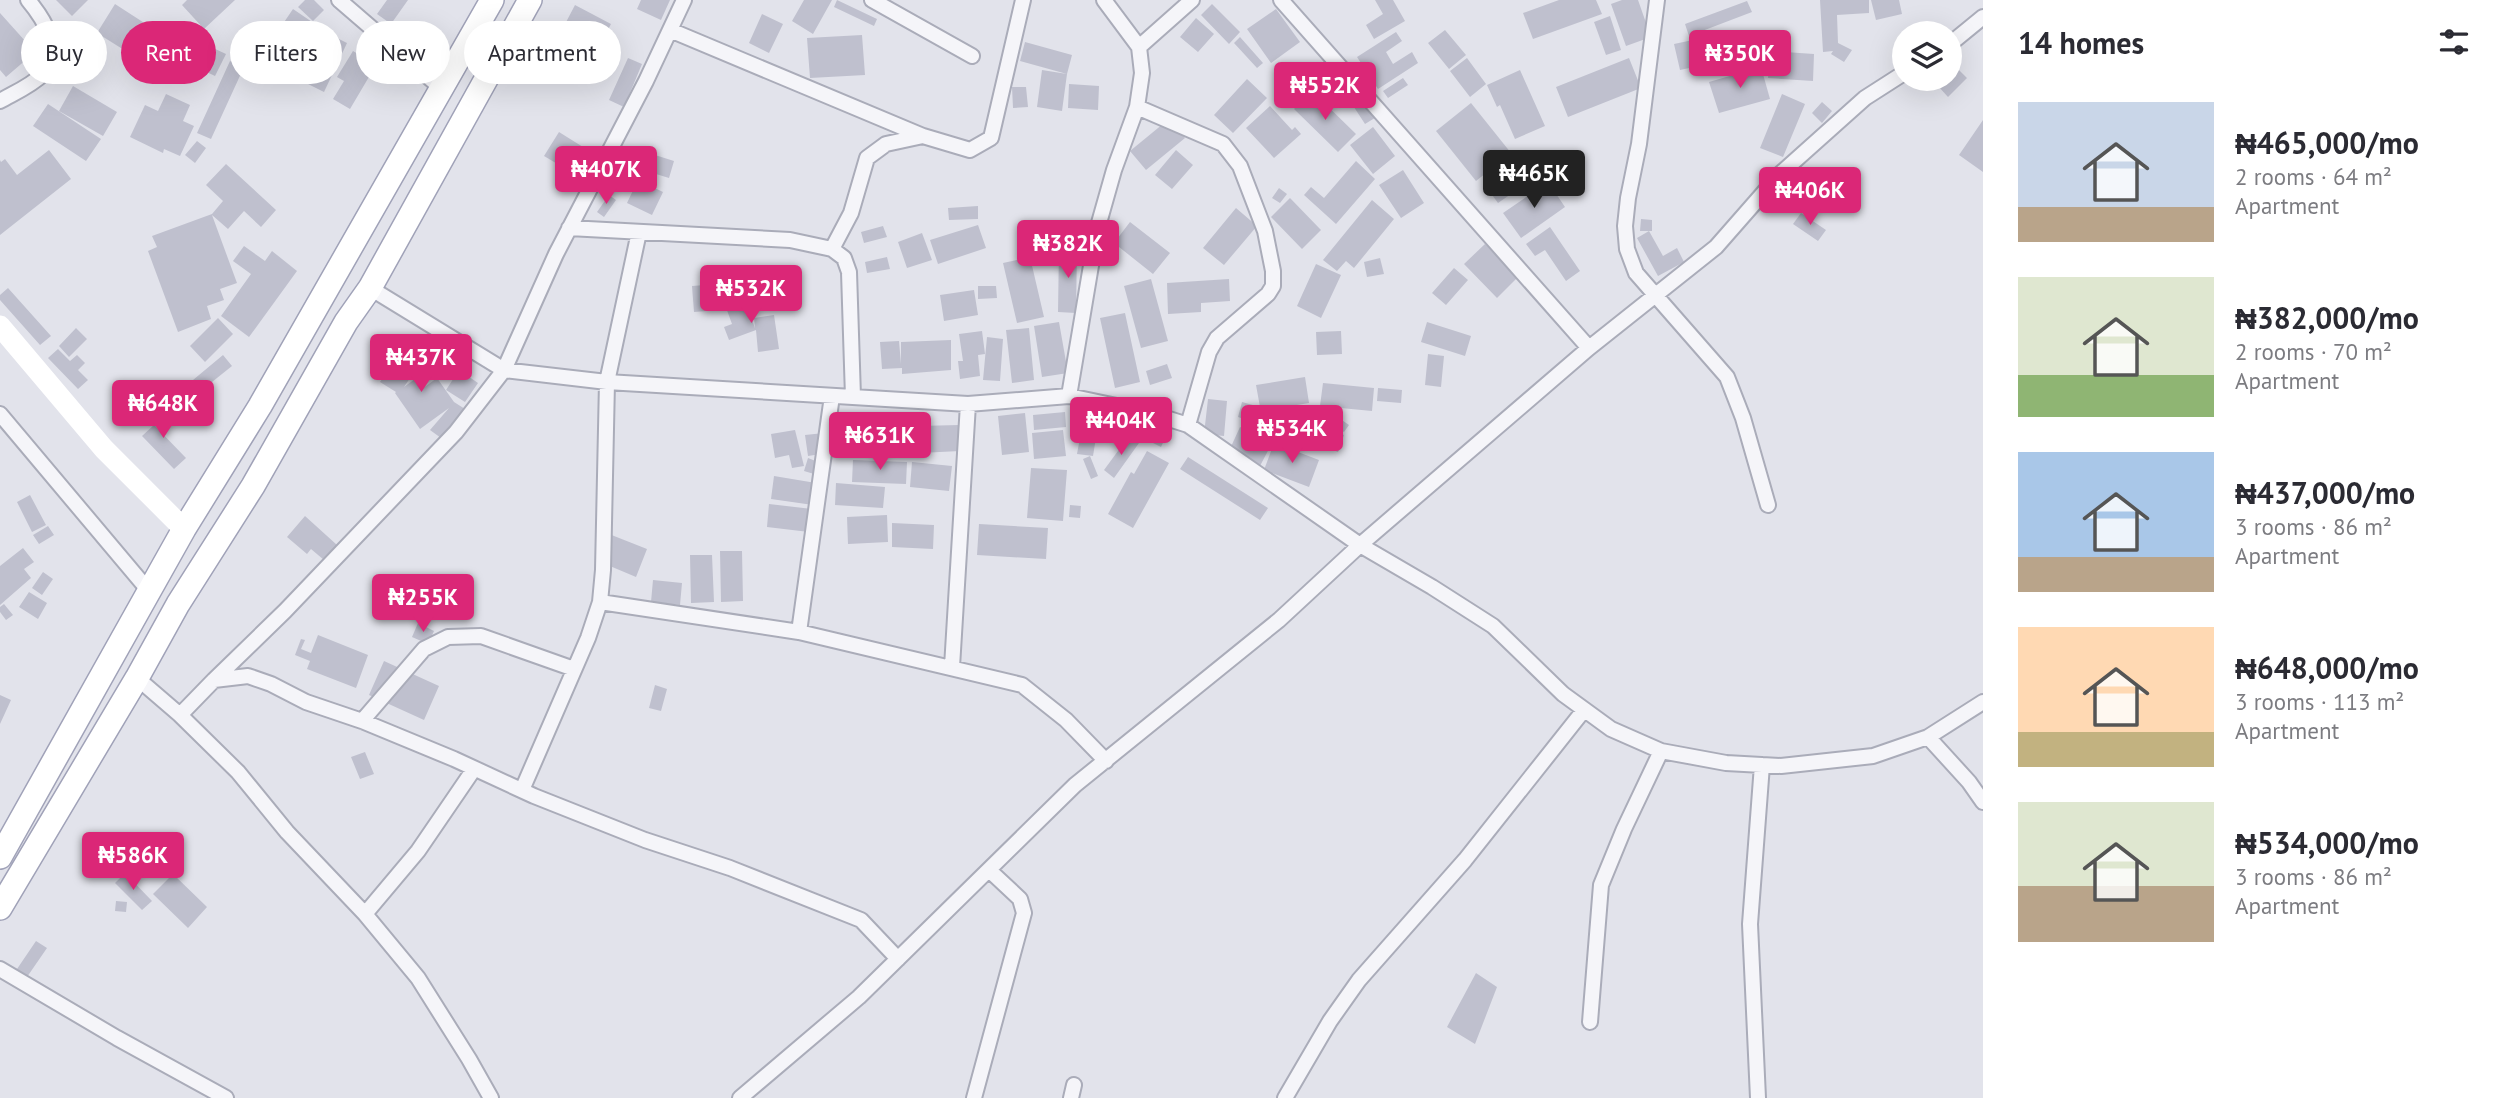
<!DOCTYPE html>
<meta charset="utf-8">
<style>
:root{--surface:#fff;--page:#f7f7f7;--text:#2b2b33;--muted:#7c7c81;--accent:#db2777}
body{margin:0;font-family:"PT Sans",sans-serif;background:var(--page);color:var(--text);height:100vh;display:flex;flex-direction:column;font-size:26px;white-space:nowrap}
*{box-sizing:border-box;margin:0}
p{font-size:23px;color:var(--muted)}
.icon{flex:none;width:38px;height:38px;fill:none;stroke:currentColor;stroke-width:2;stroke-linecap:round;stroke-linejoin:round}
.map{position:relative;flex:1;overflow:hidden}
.drawer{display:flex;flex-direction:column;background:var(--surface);width:525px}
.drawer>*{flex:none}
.top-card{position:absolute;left:21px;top:21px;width:665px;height:63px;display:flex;gap:14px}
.buttons{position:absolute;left:1892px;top:21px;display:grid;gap:14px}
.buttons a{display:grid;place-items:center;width:70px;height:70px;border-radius:50%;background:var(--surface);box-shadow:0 7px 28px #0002;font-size:35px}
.price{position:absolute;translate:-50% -60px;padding:0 16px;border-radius:7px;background:var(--accent);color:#fff;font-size:23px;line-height:46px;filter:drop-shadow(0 2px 4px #0008)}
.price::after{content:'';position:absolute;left:50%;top:42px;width:21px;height:16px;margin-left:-10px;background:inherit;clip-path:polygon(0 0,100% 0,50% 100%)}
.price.on{background:#222;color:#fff}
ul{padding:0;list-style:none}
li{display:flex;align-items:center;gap:21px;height:175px;padding:0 35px}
li span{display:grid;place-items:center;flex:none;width:196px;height:140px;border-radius:0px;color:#555}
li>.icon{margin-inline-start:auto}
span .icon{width:84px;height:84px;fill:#fffc;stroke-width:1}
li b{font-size:30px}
h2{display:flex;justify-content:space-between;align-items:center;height:84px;padding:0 35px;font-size:30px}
.chip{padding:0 24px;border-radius:32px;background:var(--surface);box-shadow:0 7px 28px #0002;font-size:24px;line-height:63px}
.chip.on{background:var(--accent);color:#fff}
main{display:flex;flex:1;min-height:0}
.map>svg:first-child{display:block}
.building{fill:#bfc0ce}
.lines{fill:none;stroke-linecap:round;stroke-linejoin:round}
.street-casing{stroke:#aaacb9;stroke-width:18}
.primary-casing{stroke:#a0a2b8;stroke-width:26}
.street{stroke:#f5f5f9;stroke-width:14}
.secondary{stroke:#fff;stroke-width:21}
.primary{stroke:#fff;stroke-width:23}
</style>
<main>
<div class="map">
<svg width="1983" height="1098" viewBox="0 0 1983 1098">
<rect width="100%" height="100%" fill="#e2e3eb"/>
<path class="building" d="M56,0H88L72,16Z
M187,0H235L204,29L182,5Z
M305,0H314L324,10L313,21L298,7Z
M387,0H408L391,24L377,14Z
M641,0H670L661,20L637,9Z
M804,0H832L813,34L792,21Z
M837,0L877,19L874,26L834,7Z
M1375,0H1393L1405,21L1374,39L1366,25L1383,14Z
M1559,0H1596L1602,14L1533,39L1523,13Z
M1622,0H1638L1651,37L1626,46L1611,4Z
M1820,0H1869V13L1837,15L1838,43L1852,50L1844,62L1831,54L1833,51L1823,52Z
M1871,0H1899L1902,14L1876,20Z
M1747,1L1752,12L1689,36L1685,24Z
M115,4L166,37L148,65L97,33Z
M1212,4L1240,32L1229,44L1201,15Z
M575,5L611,24L581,81L542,60L548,47L552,49Z
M293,9L315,24L295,52L274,37Z
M1276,9L1300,42L1271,63L1247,29Z
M0,13L35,52L6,77L0,70Z
M762,14L783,24L769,53L749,43Z
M1610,16L1621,50L1606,55L1594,22Z
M1196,18L1214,34L1198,52L1180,37Z
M321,30L347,43L324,92L298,79Z
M1445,30L1466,55L1449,69L1428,43Z
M1735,31L1740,57L1680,70L1674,44Z
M1396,32L1402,41L1386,52L1393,64L1412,52L1418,63L1378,89L1357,57Z
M183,34L226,54L215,76L173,56Z
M862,35L865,75L810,78L807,38Z
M1240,37L1263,63L1257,68L1234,43Z
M1025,42L1072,55L1067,74L1020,61Z
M353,51L376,65L350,109L333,99L344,81L337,77Z
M1770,51L1814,54L1813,81L1768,78Z
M628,58L642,64L624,107L609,100Z
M1467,58L1486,84L1470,97L1450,71Z
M1629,58L1641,88L1568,117L1556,87Z
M230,61L244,67L211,139L197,133Z
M1761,67L1770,99L1719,113L1709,82Z
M1956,67L1967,78L1948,97L1938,86L1945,79H1950V74Z
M1042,70L1067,74L1062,111L1037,107Z
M1520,70L1545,126L1515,139L1500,105L1497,107L1487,85Z
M1403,78L1408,85L1388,98L1383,91Z
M1247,79L1267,98L1233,133L1214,115Z
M1069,84L1099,86L1098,110L1068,108Z
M73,86L117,112L103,136L59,111Z
M1012,87H1026L1028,107L1013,108Z
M1312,91L1356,134L1338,152L1294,109Z
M166,94L190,105L183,121L194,126L180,156L164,149L163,153L130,137L145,105L158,111Z
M1782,94L1805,104L1783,157L1760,148Z
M1365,96L1378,116L1365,124L1352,104Z
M1822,102L1832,111L1822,123L1812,113Z
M1471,103L1511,153L1476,181L1436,131Z
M48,104L101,139L86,161L33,126Z
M1270,106L1292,130L1295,127L1301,134L1274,158L1246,128Z
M1169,119L1185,138L1146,170L1130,151Z
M1983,120V172L1959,155Z
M1373,127L1395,156L1373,174L1350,145Z
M559,132L591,152L576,175L544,156Z
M197,141L206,148L195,163L185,155Z
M636,149L674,161L669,178L656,174L654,181L628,173Z
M49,150L71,179L0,235V160L1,162L5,159L17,175Z
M1176,150L1193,165L1172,189L1155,175Z
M1519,159L1533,177L1515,191L1501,173Z
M1356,161L1375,179L1336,224L1304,195L1311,187L1324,198Z
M226,164L276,210L261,227L244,211L228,229L212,215L237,283L220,289L224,300L207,306L211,319L178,332L148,251L157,247L152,236L212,214L223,201L206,185Z
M1403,170L1424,203L1401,218L1379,185Z
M1500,178L1511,194L1498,203L1487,188Z
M638,180L663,192L652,215L627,203Z
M1548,182L1565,207L1521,238L1503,213Z
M1279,188L1287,194L1280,203L1272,198Z
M609,195L616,200L604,217L597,212Z
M1290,198L1321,230L1302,249L1271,217Z
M1372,200L1394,219L1354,268L1346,261L1337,271L1323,260Z
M978,206V219L949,220L948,208Z
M1236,208L1257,226L1224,265L1203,248Z
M1801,213L1826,230L1818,241L1793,224Z
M1641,219L1652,220V231H1640Z
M1130,222L1170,253L1153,274L1114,243Z
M978,225L986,248L938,264L930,240Z
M883,226L887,237L864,243L861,232Z
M1550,227L1580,271L1566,281L1545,250L1535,256L1526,244Z
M1649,231L1663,256L1677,248L1684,262L1658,276L1637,238Z
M922,233L932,260L907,268L898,242Z
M1485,244L1518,277L1497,298L1464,264Z
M244,246L265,261L272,251L297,271L249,337L221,316L251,274L233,261Z
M1059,248H1077L1076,313L1058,312Z
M887,257L890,269L867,273L865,262Z
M1030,257L1044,317L1017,323L1003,263Z
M1380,258L1384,274L1367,277L1364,262Z
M1316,264L1341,275L1321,318L1297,306Z
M1454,268L1468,280L1446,305L1432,293Z
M1151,279L1168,341L1141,348L1124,286Z
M1229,279L1230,301L1201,303V312L1168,314L1167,283Z
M718,284L720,310L694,312L692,286Z
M978,286H996L997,298L978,299Z
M8,288L51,336L40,345L0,300V295Z
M974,290L978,315L944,321L940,295Z
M743,295L755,328L754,318L774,315L779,349L758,352L756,330L729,340L724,327L732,324L724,302Z
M1125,313L1140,382L1115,388L1100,318Z
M218,318L233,334L205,362L190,346Z
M1059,322L1068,373L1042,377L1034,326Z
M1427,322L1471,336L1465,356L1421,342Z
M76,328L87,339L69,357L59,346Z
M1029,328L1034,380L1012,383L1006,330Z
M982,331L985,354L978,355L980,376L960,379L958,361H963L959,334Z
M1341,331L1342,354L1317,355L1316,332Z
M987,337L1003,339L1000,381L983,380Z
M951,340V370L902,374V368L882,369L880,342L899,341L901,364V342Z
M405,345L424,357L404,387L415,379L422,389L437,378L454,402L465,409L441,438L430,430L449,408L420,429L395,393L396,392L380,382Z
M58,349L70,361L77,355L85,363L78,370L88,380L78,389L48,358Z
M1428,354L1444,356L1441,387L1425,385Z
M223,355L232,366L202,390L204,392L178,413L169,400Z
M1167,364L1172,378L1150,385L1146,371Z
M459,370L478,383L465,402L446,390Z
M1305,377L1309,403L1267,410L1276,413L1271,428L1238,417L1242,402L1260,407L1256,385Z
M1323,383L1374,388L1372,411L1320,406Z
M1378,388L1402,390L1401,403L1377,401Z
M1208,399L1227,401L1224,436L1204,434Z
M143,400L152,410L135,425L126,415Z
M164,405L171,414L155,426L186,458L174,469L142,436L154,425L148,418Z
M1065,412L1066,427L1034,430L1033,415Z
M1025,413L1029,452L1002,455L998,416Z
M1284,413L1344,435L1338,452L1278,429Z
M1084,416L1099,419L1093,456L1077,454Z
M1336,416L1349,425L1344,432L1331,423Z
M959,425L960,451L920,453L919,426Z
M1151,426L1167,434L1161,447L1145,439Z
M1240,427L1272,443L1260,466L1229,451Z
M795,430L804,466L792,468L789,455L775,458L771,434Z
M1063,430L1066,456L1034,459L1032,433Z
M824,433L827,453L808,456L805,435Z
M1129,436L1139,443L1114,478L1104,470Z
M1274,443L1319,460L1309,487L1264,470Z
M1147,451L1169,463L1133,528L1108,514L1131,472L1134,474Z
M1090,456L1098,476L1091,479L1083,459Z
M1188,457L1268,508L1260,520L1180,469Z
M808,458L818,462L814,474L804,471Z
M853,460L907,462L906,484L852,482Z
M912,462L952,466L949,491L910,487Z
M1031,468L1067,470L1063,521L1027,518Z
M774,476L816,483L813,505L771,499Z
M836,483L885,487L883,508L835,505Z
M30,495L46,525L32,532L17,502Z
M769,504L812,509L809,532L767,527Z
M1070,505L1081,506L1080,518L1069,517Z
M887,515L888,542L848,544L847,517Z
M305,516L337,545L324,560L311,549L307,554L287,537Z
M892,523L934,525L933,549L892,547Z
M979,524L1048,528L1046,559L977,555Z
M48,526L54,535L39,544L33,535Z
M609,534L647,549L636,577L598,561Z
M23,548L34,562L24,569L31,578L0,605V566Z
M720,551H742L743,601L721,602Z
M690,555H712L714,602L691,603Z
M43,572L53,579L42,595L32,588Z
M653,580L682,583L680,605L651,602Z
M29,592L47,603L38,619L19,607Z
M4,604L13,615L6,620L0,612V607Z
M418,623L434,631L428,644L412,637Z
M318,635L368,655L356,688L307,669L310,661L295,655L301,639L305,640L301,649L311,653Z
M384,661L439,686L424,720L369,695Z
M655,685L667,689L661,711L649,708Z
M0,695L11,700L0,724Z
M365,752L374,774L360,779L351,757Z
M125,873L152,901L142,910L115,883Z
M173,874L207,907L188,928L153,894Z
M116,901L127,902L126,912L115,911Z
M36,941L47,948L27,977L17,969Z
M1476,973L1497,987L1475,1044L1447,1027Z"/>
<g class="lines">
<defs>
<path id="street" d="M339,0L441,88
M872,0L972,56
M1281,0L1589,348
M1657,0L1639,144L1628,198L1625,226L1627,249L1636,273L1727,377L1743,418L1768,505
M670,30L923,136
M1950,44L1983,17
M1139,47L1192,0
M0,101C14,93 31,86 43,74C65,52 44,19 28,0
M1137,107L1223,144L1240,166L1265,231L1273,271V286L1268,294L1217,338L1209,352L1188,425
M569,228L790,240L832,249L844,258L849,272L853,397
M832,249L851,213L867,158L886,144L923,136L970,150L991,138L1023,0
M370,288L504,370L607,382L968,404L1069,396L1150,413L1188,425L1360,545L1432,587L1493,626L1563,694L1611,729L1661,751L1726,763L1781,766L1873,756L1928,737L1983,702
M1069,396L1097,230L1114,170L1137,107L1142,73L1139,47L1104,0
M0,414L149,591
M600,602L799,632L1022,685L1066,720L1106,761
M799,632L832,396
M952,667L968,404
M137,678L180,715L238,772L287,832L365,914L418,978L469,1059L491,1098
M214,680L285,611L456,432L504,370L556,254L646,81L684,0
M180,715L214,680L248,676L271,684L306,702L362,721L454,759L534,796L645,840L730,868L861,920L898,959
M362,721L424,649L448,637L481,636L574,669
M1928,737L1969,782L1983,802
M522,790L588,638L600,602L603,570L607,382L639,232
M365,914L418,851L474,769
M0,969L117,1038L226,1098
M1590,1022L1601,885L1624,829L1661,751
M740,1098L859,997L1075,785L1279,620L1360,545L1589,348L1716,247L1780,174L1865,98L1904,73
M974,1098L1024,913L1020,899L989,870
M1071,1098L1074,1085
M1285,1098L1330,1021L1359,980L1465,860L1584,710
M1758,1098L1750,924L1762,765"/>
<path id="primary" d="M0,857L184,529L260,406L492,0
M0,908L137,678L178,604L253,486L346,322L370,288L530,0"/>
</defs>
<use href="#street" class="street-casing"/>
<use href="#primary" class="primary-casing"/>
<use href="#street" class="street"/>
<path class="secondary" d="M0,326L104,449L184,529"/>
<use href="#primary" class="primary"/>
</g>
</svg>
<div class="buttons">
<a><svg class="icon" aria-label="layers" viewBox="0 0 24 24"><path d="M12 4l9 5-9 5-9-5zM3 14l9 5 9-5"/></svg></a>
</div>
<b class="price" style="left:1740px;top:90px">₦350K</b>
<b class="price" style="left:1325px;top:122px">₦552K</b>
<b class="price" style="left:606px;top:206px">₦407K</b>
<b class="price on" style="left:1534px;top:210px">₦465K</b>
<b class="price" style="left:1810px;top:227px">₦406K</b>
<b class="price" style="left:1068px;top:280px">₦382K</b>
<b class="price" style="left:751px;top:325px">₦532K</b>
<b class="price" style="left:421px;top:394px">₦437K</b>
<b class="price" style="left:163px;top:440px">₦648K</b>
<b class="price" style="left:1121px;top:457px">₦404K</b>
<b class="price" style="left:1292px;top:465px">₦534K</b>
<b class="price" style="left:880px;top:472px">₦631K</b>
<b class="price" style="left:423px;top:634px">₦255K</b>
<b class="price" style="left:133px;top:892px">₦586K</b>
<div class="top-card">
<a class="chip">Buy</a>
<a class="chip on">Rent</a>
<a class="chip">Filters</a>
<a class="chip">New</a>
<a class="chip">Apartment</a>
</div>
</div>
<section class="drawer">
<h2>14 homes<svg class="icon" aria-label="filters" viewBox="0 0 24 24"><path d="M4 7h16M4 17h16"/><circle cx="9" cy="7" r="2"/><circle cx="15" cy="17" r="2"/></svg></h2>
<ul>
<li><span style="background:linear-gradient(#c9d6e8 75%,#b9a48a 0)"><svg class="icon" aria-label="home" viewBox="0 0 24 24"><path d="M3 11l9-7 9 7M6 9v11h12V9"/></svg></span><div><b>₦465,000/mo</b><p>2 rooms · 64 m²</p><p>Apartment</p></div></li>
<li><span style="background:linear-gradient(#dfe7d0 70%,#8fb573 0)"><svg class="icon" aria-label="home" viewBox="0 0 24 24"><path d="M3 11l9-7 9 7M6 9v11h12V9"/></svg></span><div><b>₦382,000/mo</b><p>2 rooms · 70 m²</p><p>Apartment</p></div></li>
<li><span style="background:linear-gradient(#a9c7e8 75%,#b9a48a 0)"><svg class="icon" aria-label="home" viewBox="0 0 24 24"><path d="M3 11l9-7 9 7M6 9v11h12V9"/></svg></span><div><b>₦437,000/mo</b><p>3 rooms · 86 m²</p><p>Apartment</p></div></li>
<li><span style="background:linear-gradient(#ffd9b3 75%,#c2b280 0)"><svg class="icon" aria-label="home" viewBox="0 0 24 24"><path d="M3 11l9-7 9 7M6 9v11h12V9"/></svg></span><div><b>₦648,000/mo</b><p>3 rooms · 113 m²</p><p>Apartment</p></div></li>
<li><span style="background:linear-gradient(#dfe7d0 60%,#b9a48a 0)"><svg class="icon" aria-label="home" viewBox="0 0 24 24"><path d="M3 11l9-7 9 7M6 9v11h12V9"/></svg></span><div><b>₦534,000/mo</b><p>3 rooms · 86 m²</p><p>Apartment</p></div></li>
</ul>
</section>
</main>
